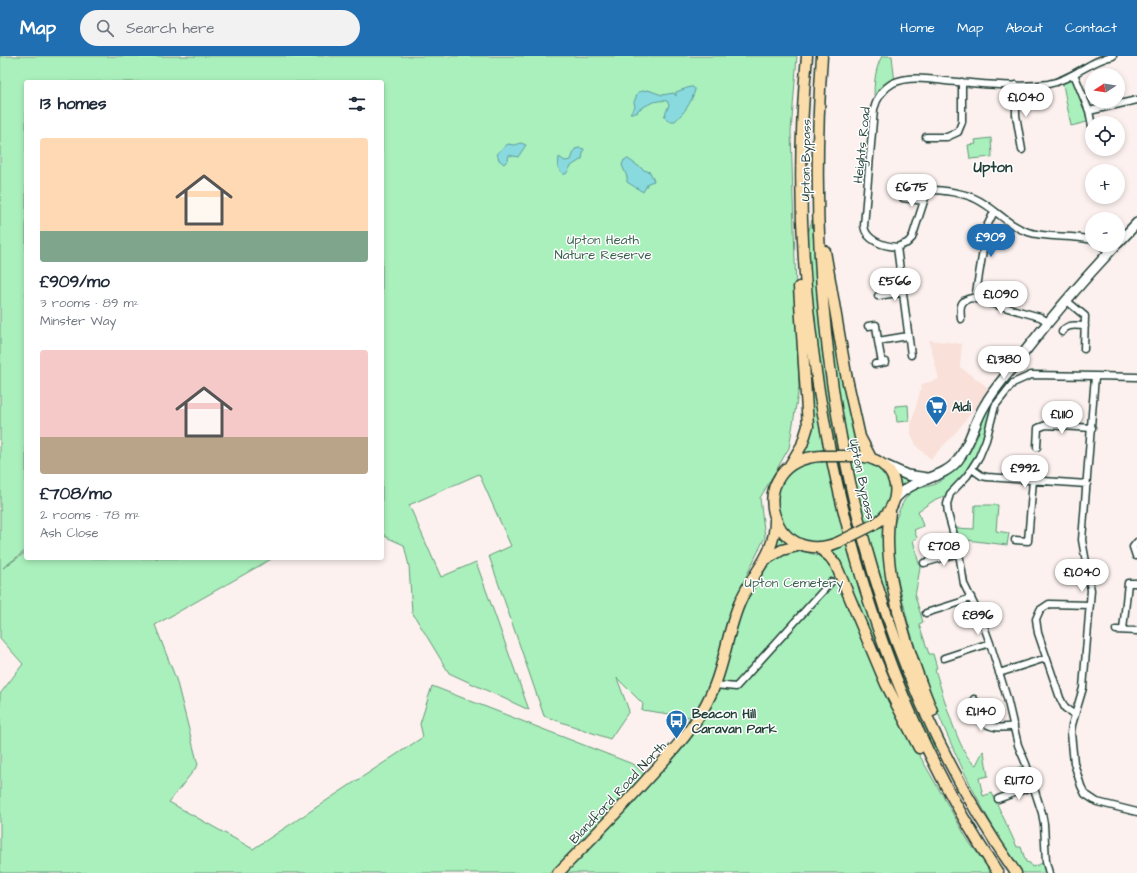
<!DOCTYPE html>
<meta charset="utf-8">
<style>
:root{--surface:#fff;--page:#f2f2f3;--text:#1f2937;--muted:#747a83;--accent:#1f6fb2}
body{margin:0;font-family:"Architects Daughter",sans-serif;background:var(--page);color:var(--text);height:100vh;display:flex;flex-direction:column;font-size:15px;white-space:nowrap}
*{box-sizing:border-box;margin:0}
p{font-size:13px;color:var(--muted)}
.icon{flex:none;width:22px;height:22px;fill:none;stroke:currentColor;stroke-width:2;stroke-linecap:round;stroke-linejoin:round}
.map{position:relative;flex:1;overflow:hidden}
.side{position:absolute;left:24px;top:24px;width:360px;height:480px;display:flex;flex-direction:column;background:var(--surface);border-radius:4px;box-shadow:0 2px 6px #0003}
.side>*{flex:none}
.needle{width:26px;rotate:258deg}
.controls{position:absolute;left:1085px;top:12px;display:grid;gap:8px}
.controls a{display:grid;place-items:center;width:40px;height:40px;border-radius:50%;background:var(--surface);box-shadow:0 2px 6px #0003;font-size:20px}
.price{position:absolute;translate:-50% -34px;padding:0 9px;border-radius:14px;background:#fff;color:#222;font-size:13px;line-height:26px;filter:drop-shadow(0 1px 2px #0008)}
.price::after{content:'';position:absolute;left:50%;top:24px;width:12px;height:9px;margin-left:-6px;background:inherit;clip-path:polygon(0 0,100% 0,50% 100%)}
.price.selected{background:var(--accent);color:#fff}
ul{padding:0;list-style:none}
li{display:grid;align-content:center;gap:8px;height:212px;padding:0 16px}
li span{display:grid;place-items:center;height:124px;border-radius:4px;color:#555}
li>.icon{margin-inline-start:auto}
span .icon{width:72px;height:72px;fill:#fffc;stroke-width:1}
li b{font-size:17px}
h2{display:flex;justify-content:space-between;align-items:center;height:48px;padding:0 16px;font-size:17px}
header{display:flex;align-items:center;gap:24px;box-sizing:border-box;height:56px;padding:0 20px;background:var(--accent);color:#fff}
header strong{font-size:19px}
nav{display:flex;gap:22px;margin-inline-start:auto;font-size:14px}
.search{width:280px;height:36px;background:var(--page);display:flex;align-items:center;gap:10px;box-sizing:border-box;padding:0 14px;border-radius:22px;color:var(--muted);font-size:15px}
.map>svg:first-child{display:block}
.built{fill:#f9e0d9}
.green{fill:#aaf0bc;stroke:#649678}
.water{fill:#88dadf;stroke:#5e9b9b}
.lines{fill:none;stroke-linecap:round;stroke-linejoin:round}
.minor-casing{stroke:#1f3d34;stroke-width:9}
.secondary-casing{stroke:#1f3d34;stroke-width:12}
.trunk-casing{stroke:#1f3d34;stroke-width:13}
.minor{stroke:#fff;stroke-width:6}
.secondary{stroke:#fff;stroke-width:9}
.trunk{stroke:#fbddab;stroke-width:10}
.trunk-bridge-casing{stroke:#1f3d34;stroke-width:13;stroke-linecap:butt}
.trunk-bridge{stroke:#fbddab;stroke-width:10}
.labels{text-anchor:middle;stroke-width:3;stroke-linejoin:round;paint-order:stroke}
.street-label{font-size:13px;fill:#1f3d34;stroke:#fff}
.park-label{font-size:13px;fill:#3b614f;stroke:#fff}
.poi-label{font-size:13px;font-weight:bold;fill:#1f3d34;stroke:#fff;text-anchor:start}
.quarter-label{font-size:15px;font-weight:bold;fill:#1f3d34;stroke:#fff}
</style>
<header>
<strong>Map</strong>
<div class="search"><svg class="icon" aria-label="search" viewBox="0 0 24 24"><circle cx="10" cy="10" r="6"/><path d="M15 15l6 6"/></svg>Search here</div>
<nav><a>Home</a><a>Map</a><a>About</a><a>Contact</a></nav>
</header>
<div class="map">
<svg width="1137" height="817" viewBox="0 0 1137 817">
<rect width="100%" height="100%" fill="#fcf1ee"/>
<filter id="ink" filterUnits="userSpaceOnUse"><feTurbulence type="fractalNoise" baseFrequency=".025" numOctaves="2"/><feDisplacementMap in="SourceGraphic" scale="8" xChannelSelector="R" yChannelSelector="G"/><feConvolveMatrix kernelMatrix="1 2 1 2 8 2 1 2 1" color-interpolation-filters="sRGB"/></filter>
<g filter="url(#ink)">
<path class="built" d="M929,284L962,288L960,311L990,333L957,375L931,403L917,391L911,378V369L922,328L939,323Z"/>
<path class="green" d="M0,0H797L791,76L799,331L789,392L760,442L765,481L742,529L721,588L725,589L704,648L680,680L679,678L690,661L642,654L643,648L617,622L629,655L610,683L544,660L489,500L511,490L479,418L409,449L441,521L476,506L529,654L449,617L412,556L409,510L404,489L386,481L382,476V26H26V494L3,512L26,496V502H273L155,569L176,623L198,709L169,746L253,793L423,681L420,668L432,630L635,709L640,715L655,720L697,675L718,635L742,548L767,511L780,499L803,495L825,502L839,525L901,667L969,786L992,817H0V638L23,608L0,582Z
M882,0H892L895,27L885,33L875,51C873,35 874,14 882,0Z
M1074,18L1091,65L1071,70L1062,23Z
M991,82L992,101L970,103L968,89L976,88L975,84Z
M812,164L822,293L838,396H833L820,322L808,200V178Z
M826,219L865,396L848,395L830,281Z
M804,270L825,395L804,397L803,395Z
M990,347L995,350L979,401L950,438L936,443L918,455L923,470L914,474L917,482L913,484L920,512L915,540L923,566L919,568L929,598H933L937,612L935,613C941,632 960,703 976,709L983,695L984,696L988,720L979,722L983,740L992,737L1017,791H1021L1026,806L1030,807L1032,811L1046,806L1049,817H1021C966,731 923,637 901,537C895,513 887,484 897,460C900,452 904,443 910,437C916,432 926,431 933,429C942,425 953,416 960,409C976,393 981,367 990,347Z
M908,349L909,365L897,366L895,350Z
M861,404C867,406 874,408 879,411C895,419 892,446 881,458C878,462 870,465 865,468L851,405Z
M810,405H827L845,478C837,482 827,487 819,487C782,487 763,443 788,416C793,411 804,408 810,405Z
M835,405H841L858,472L852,474Z
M895,418L918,423L899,435Z
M975,449H998L996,475L1009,477L1007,489L959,483L956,472L974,473Z
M884,468L908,603L889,548L868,478Z
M778,477L791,487L774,495Z
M860,482L938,690L937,696L931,692L908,642L886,586L855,485Z
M848,488L908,662H906L830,496Z
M1025,709L1028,727L1014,732L1009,715Z"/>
<path class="water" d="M690,31H693L695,34C691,47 685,56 675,65H668L664,61L669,49L667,45C656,43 647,49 638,54L637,57H630L635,51L634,46L638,36L648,34L662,39L674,37L676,40V36Z
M521,87L526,89L518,101L509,99L508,104L504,108L499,104L497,97L508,88L514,89Z
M579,92L584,93L582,103L571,110L566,118H563L558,112L559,101L565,105L571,104L575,93Z
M628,103L644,114L650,116L654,125L648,127L643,136L627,126V121L622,109L624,104Z"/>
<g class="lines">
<defs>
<path id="minor" d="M1074,18L1089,55L1092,70
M1016,29V59L1022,94
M1089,55L1137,44
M926,81H947L958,76L962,66V26
M903,142L924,145
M1092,184C1071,178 1048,183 1028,176C1008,170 995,152 976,143C964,137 948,135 934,134L926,139L912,182L907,187L897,191C884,190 866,185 864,170L874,53C877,42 882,33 893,27C913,18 936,25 957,26C986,28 1019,32 1048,28C1072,24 1090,4 1113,0
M1101,189L1109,196
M897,191L911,299
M878,240L903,236
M975,243L987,170L994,156
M1067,245L1085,260L1084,293
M961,263C960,252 959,244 972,242L1040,261L1048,266
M868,270L876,269L878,285
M1062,276C1067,267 1076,270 1085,270
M882,307L878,285L908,280
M875,308L886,306
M1137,321L1095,320L1082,484L1091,534L1083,632L1072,669L1071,677L1074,707L1081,730L1085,738L1097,746L1137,756
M1037,391L1038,372L1046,369L1092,372
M972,413L982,420L987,421L1087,428
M1015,484L1028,485L1033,424
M1136,500L1133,491L1137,486
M924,507L959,497
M926,557L961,546L971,541
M1116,574L1137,575
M1123,574L1128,527H1137
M944,602L990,587
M999,617L1046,602
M715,629L736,631L831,526
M974,643C977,668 989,675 1014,670
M1075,659L1065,652L1060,642L1038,577L1036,563L1040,554L1049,548L1090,549
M998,743L1033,730
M1049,817L1046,806L1044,768L1042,757L1026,708L1018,689L1007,642L990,587L982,565L964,528L959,497L948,458L947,448L950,438L967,420L979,401L986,384L995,350L1013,327L1031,319L1095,320"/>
<path id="secondary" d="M1118,187L1137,167
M885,409L907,419L927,422
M895,443C913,421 943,424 958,404C971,387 974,366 985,349C994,332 1008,318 1019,303C1050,263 1082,225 1116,189"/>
<path id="trunk" d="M807,0C793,143 805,287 837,427C869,568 917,696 998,817
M822,0C802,282 852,582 1016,817
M825,195L846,318L860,381L871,402
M821,400C741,405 769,516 839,486
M855,400C898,400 911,447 873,469
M790,409L802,389L808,370L799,231
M890,456C880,516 909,599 932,655
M818,491L830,501L836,509L886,628L919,692
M765,504L782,494L801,489
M558,817C588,786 619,755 648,722C672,696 696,671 711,638C725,609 727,575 740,546C754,513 776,500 775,461"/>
</defs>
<use href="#minor" class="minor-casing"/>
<use href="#secondary" class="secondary-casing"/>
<use href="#trunk" class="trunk-casing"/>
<use href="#minor" class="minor"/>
<use href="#secondary" class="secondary"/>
<use href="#trunk" class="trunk"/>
<defs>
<path id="trunk-bridge" d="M821,400H855
M839,486L873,469"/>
</defs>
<use href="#trunk-bridge" class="trunk-bridge-casing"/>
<use href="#trunk-bridge" class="trunk-bridge"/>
</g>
</g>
<defs>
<symbol id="supermarket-pin" viewBox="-11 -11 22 30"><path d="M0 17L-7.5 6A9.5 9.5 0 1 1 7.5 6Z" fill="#1f6fb2" stroke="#fff"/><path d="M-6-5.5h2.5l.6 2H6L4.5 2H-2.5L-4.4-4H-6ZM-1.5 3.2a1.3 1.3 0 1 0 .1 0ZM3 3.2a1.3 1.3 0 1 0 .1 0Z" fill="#fff"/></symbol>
<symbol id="bus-pin" viewBox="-11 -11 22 30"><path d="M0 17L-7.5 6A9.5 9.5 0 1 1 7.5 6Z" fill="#1f6fb2" stroke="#fff"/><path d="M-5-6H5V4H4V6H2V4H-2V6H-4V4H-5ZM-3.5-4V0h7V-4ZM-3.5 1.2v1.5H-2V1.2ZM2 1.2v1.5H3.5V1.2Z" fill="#fff"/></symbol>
</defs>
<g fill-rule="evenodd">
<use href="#supermarket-pin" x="924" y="338" width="25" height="34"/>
<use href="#bus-pin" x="664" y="652" width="25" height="34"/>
</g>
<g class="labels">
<g class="street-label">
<text transform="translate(861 89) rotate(-84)" y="5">Heights Road</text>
<text transform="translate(805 104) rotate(-89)" y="5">Upton Bypass</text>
<text transform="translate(863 423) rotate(78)" y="5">Upton Bypass</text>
<text transform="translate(617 736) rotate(-47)" y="5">Blandford Road North</text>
</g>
<g class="park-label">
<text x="603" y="188">Upton Heath<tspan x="603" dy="15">Nature Reserve</tspan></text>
<text x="794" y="531">Upton Cemetery</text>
</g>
<g class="poi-label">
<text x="952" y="355">Aldi</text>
<text x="692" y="662">Beacon Hill<tspan x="692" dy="15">Caravan Park</tspan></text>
</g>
<g class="quarter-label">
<text x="993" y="116">Upton</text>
</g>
</g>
</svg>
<div class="controls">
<a><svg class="needle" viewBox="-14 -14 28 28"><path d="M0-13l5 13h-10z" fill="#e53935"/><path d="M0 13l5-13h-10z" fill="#747a83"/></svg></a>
<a><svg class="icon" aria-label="locate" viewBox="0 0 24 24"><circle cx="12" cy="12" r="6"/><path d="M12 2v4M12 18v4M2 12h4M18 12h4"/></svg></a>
<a>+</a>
<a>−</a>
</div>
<b class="price" style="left:1026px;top:62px">£1,040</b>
<b class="price" style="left:912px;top:152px">£675</b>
<b class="price selected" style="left:991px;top:202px">£909</b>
<b class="price" style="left:895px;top:246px">£566</b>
<b class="price" style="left:1001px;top:259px">£1,090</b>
<b class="price" style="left:1004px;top:324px">£1,380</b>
<b class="price" style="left:1062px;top:379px">£1,110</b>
<b class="price" style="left:1025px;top:433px">£992</b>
<b class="price" style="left:944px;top:511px">£708</b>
<b class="price" style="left:1082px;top:537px">£1,040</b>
<b class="price" style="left:978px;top:580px">£896</b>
<b class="price" style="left:981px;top:676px">£1,140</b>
<b class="price" style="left:1019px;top:745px">£1,170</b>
<section class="side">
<h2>13 homes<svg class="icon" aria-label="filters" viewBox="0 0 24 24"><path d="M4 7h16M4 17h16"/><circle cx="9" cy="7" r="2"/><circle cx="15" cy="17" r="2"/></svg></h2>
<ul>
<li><span style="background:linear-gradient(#ffd9b3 75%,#7fa58c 0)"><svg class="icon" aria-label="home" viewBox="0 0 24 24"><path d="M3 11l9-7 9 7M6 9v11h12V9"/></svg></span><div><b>£909/mo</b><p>3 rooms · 89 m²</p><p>Minster Way</p></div></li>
<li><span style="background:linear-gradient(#f6c9c9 70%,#b9a48a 0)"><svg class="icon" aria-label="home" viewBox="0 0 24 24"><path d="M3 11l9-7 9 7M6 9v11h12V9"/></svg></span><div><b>£708/mo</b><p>2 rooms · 78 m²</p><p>Ash Close</p></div></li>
</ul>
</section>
</div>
